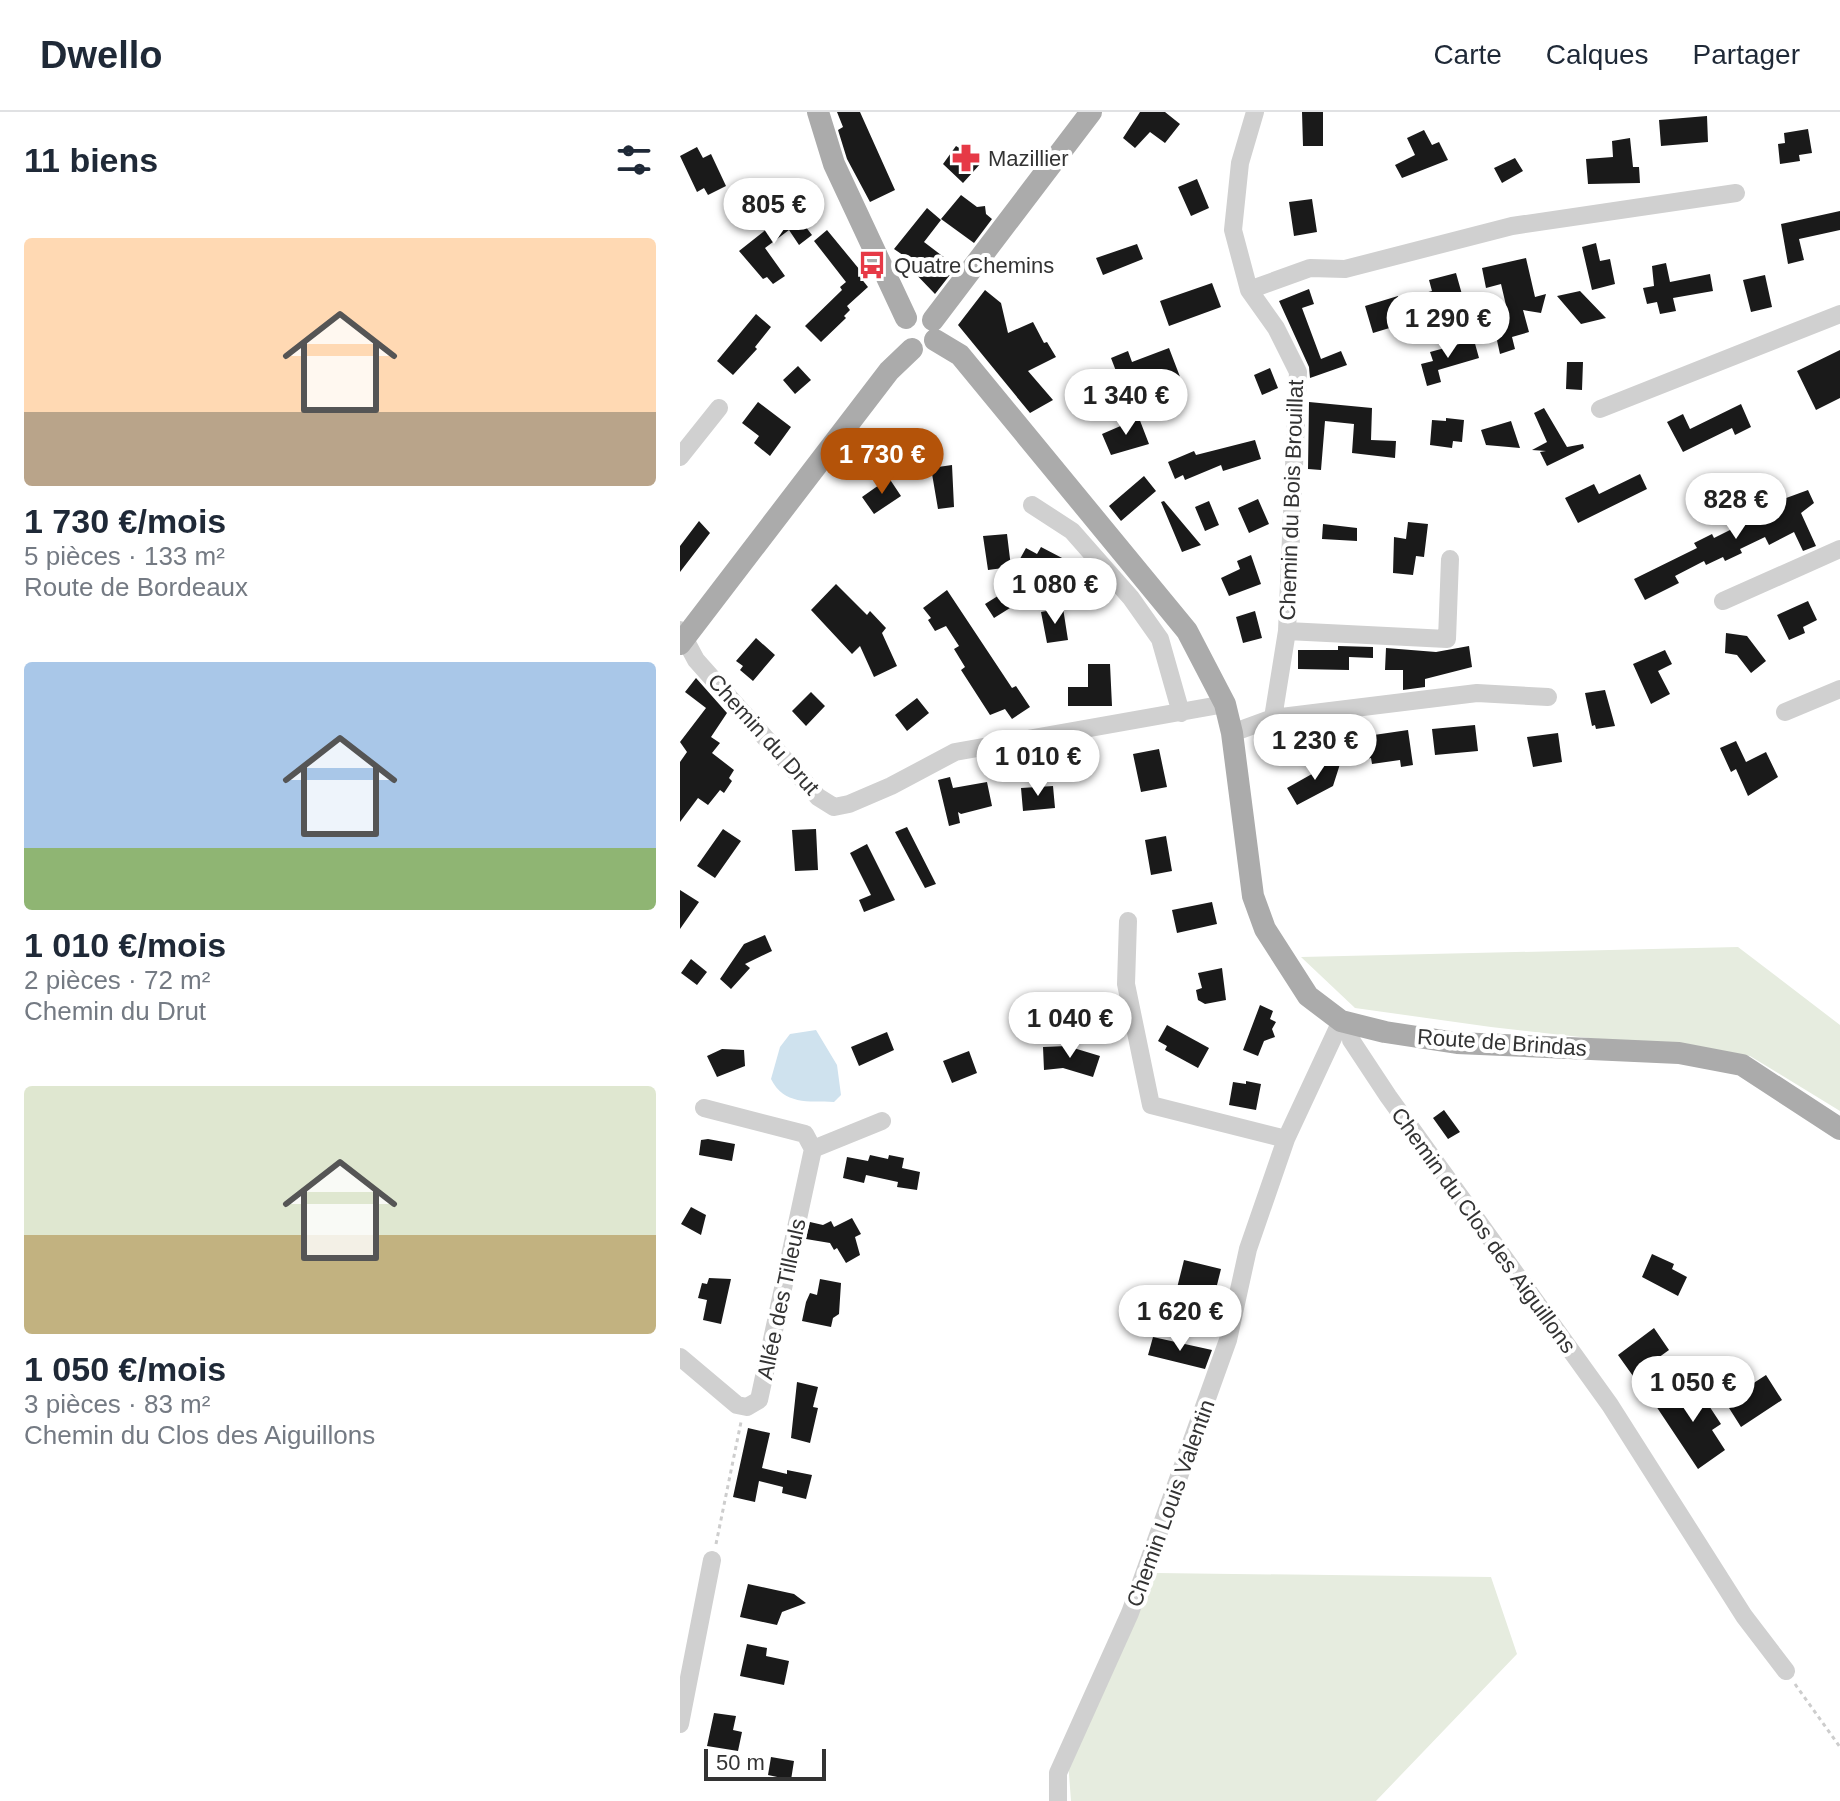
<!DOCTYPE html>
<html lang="fr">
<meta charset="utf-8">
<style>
:root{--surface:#fff;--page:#f2f2f3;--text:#1f2937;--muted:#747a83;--line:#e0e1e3;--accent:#b45309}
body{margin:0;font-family:Helvetica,sans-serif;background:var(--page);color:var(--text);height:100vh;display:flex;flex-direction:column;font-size:30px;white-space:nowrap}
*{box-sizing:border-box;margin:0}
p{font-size:26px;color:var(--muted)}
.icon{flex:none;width:44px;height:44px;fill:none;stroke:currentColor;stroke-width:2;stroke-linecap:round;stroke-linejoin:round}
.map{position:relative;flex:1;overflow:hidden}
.side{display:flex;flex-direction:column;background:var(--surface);width:680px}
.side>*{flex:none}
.scale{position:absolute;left:24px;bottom:20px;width:122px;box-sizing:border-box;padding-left:8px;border:4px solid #333;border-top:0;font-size:22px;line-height:28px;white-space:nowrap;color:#333;-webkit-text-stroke:6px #fff;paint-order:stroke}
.price{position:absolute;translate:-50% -68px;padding:0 18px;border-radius:28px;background:#fff;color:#222;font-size:26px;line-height:52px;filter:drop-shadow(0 2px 4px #0008)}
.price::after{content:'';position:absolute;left:50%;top:48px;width:24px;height:18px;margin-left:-12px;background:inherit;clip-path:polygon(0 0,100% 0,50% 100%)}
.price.active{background:var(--accent);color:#fff}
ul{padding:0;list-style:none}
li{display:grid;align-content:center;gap:16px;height:424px;padding:0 24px}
li span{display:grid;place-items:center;height:248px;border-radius:8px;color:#555}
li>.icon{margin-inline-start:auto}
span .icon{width:144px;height:144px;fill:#fffc;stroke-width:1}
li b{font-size:34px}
h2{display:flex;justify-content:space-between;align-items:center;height:96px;padding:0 24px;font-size:34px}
header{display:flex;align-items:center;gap:48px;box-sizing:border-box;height:112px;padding:0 40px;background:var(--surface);border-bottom:2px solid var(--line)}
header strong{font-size:38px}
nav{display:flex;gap:44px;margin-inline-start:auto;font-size:28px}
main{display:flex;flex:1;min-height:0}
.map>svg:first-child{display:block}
.green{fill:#e6ecdf}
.water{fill:#cfe2ee}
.building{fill:#1a1a1a}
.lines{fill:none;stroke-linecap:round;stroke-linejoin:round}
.path{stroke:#cdcdcd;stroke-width:3;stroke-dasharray:4 4;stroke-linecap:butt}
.minor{stroke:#d0d0d0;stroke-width:18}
.major{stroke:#ababab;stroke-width:22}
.labels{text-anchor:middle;stroke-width:8;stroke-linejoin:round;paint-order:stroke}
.poi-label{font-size:22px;fill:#333;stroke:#fff;text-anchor:start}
.street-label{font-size:22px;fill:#333;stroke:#fff}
</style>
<header>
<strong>Dwello</strong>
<nav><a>Carte</a><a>Calques</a><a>Partager</a></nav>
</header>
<main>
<section class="side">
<h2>11 biens<svg class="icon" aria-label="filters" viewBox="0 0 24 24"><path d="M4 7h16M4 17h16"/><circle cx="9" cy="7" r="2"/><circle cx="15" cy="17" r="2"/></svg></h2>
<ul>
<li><span style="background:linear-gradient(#ffd9b3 70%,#b9a48a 0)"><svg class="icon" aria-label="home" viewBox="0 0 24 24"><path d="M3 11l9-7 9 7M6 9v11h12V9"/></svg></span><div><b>1 730 €/mois</b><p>5 pièces · 133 m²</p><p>Route de Bordeaux</p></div></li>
<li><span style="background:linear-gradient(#a9c7e8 75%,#8fb573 0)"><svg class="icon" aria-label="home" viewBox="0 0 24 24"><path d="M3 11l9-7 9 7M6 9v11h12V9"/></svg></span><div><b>1 010 €/mois</b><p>2 pièces · 72 m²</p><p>Chemin du Drut</p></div></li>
<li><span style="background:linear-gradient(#dfe7d0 60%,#c2b280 0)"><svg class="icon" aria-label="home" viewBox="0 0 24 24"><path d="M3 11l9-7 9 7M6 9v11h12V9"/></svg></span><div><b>1 050 €/mois</b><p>3 pièces · 83 m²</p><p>Chemin du Clos des Aiguillons</p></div></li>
</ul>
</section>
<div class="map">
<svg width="1160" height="1689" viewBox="0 0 1160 1689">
<rect width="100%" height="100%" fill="#fff"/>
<path class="green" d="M1058,835L1160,913V999L1070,944L811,915L675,896L621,845Z
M477,1461L811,1465L837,1542L696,1689H391L388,1649Z"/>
<path class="water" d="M136,918L157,953L161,983L154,990C128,989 104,993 91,967L100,935L110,922Z"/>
<path class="building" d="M157,0H180L215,78L190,90L167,47L158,18L163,15Z
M460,0H485L500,12L485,31L470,20L455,36L443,26Z
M622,0H643V34H623Z
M1027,4L1028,30L981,34L979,8Z
M1128,17L1132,41L1119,43L1120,49L1100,52L1098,32L1105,31L1104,21Z
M744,18L752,33L759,30L768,48L722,66L715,53L735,43L727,26Z
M950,26L953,55H959L960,71L908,72L906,47L933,45L932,29Z
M276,34L302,50L283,71L263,52Z
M17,35L23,46L31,42L46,74L28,83L24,76L17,80L0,44Z
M835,46L843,59L822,71L814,56Z
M517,67L529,96L511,104L498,75Z
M281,83L297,95L305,94L306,102L312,107L294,131L261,107Z
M632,87L637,120L614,124L609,90Z
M247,96L261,108L244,130L269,149L265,153L273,159L255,182L229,155L233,150L214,137Z
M112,97L132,123L119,133L109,118L85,136L105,164L93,172L87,165L83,167L59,139Z
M1160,99V118L1119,127L1124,148L1108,152L1101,112Z
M147,118L184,163L180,165L188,175L167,194L170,198L164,204L166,206L141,230L125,214L162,178L160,175L166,170L134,129Z
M916,131L920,149L930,147L935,172L912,178L902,135Z
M457,132L463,147L423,163L416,146Z
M846,146L855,185L866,182L861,201L843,198L849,220L832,225L835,237L820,242L812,206L828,202L821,172L806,176L802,156Z
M986,151L990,170L1030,162L1033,179L993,186L996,199L980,202L977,190L967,192L963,176L974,174L972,154Z
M776,161L783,186L748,192L745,181L752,179L749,168Z
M1085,163L1092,195L1071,200L1063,168Z
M532,171L541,195L489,214L480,189Z
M629,177L634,192L622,196L641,247L661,239L667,253L630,266L629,255L599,189Z
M305,178L321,191L328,221L353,210L364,231L367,230L376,245L348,259L373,288L350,301L278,213Z
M900,179L926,206L901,212L877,184Z
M718,184L726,211L693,221L685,194Z
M76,202L91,215L75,235L77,237L53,263L37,249Z
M794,228L799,246L758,258L761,270L747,274L741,252L753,249L750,240Z
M489,236L502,270L483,278L481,272L458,281L464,296L452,301L431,246L448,239L452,250Z
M1160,238V286L1136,298L1117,259Z
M887,250H903L902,278L886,277Z
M118,254L131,268L115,282L103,268Z
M590,256L598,276L582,283L574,263Z
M78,290L111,315L90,344L74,331L79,324L62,311Z
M629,290L692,296L691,328L716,329L715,346L672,341L674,312L645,309L641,358L628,357Z
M1061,292L1071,315L1055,323L1052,316L1003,340L987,310L1003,302L1010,317Z
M864,296L887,335L903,332L904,336L867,354L860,340L866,339L852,338L867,330L854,301Z
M459,306L469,332L431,343L422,322Z
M766,306L784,308L782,330L773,329L772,336L750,333L752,308L766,309Z
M831,309L840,336L806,333L801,318Z
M575,328L581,347L543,359L541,353L505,368L503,363L495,367L488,350L514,339L516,343Z
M272,353L274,395L258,397L251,356Z
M960,362L967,377L898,411L885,386L914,372L919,382Z
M464,364L476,379L441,409L429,394Z
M209,366L221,384L194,402L182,385Z
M1128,378L1134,391L1121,401L1136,434L1123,439L1114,420L1089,433L1085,425L1060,437L1062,441L1045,449L1043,445L1026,453L1024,449L995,464L999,471L965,488L954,467L1017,436L1014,431L1032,422L1034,426L1066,410L1064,404L1084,394Z
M578,387L589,412L569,421L558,396Z
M484,389L521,433L502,440L481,390Z
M529,389L539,413L525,419L515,395Z
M19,409L30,421L0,460V434Z
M728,410L748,412L744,445L736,444L733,463L713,461L714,425L726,427Z
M643,412L677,416V429L642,427Z
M327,422L331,455L308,458L303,424Z
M361,435L384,447L336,454L346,436L357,442Z
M571,443L581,472L549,484L541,466L560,457L557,449Z
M156,472L187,503L190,499L206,516L202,521L217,554L194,565L180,534L172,542L131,498Z
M267,478L332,576L336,574L350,595L332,607L325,597L310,603L281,558L285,555L274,537L279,534L266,514L255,519L248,508L251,506L243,496Z
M321,482L330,496L314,506L305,492Z
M1128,489L1137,508L1123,515L1125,521L1109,528L1097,503Z
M383,496L388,528L367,531L361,500Z
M575,499L582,526L563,531L556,505Z
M1046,521L1067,524L1086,549L1071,561L1057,543L1045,541Z
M76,526L95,543L73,569L60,558L63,554L56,549Z
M658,534L693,535V546L669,545V558L618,557V538H658Z
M789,534L792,555L745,567V575L723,578V558H705L706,536L756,540Z
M985,538L992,552L978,559L990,582L971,592L953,552Z
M408,552H430L432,594H388V575H408Z
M16,566L47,601L31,625L40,631L32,641L54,658L49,666L52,669L44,681L40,678L28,693L18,686L0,710V650L7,640L0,630L26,596L5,580Z
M925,578L935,614L916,617L915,613L912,614L905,581Z
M131,580L145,594L126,614L112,599Z
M237,586L249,601L227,619L215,603Z
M795,613L798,639L755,643L752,617Z
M728,618L733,653L721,655L720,648L692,652L691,646L681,648L678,630L688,628L687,624Z
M878,621L882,650L853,655L847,625Z
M1056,629L1066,650L1086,640L1098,665L1068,684L1056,657L1051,660L1040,636Z
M479,637L487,675L461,680L453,642Z
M643,647L660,652L653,674L617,693L607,676L639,658Z
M270,665L273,676L307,670L312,694L281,702L278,700L280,711L269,714L258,668Z
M373,674L375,696L343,699L341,676Z
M227,715L256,772L245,776L215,720Z
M43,717L61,729L35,766L17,754Z
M136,717L138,758L115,759L112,718Z
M486,724L492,759L471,763L465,728Z
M187,732L215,788L184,800L179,788L191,783L170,741Z
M0,778L19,790L0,817Z
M532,790L537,812L497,821L492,798Z
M85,823L92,839L65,852L70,856L51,877L40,867L64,832Z
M11,847L27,860L17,873L1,861Z
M542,856L546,888L525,892L518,888L516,878L522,876L518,861Z
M580,893L593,899L590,907L596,910L592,917L595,925L584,929L578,944L563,938Z
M487,913L529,936L518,956L485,938L487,934L478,929Z
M207,920L214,938L179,954L171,935Z
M387,934L420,944L413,965L383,956L364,958L363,935Z
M42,937L64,938L65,954L37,965L27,944Z
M289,939L297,961L272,971L263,949Z
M566,969L581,972L576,998L549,993L553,970L566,972Z
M764,998L780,1020L768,1027L753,1006Z
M28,1027L55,1032L52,1049L19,1043L21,1028Z
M190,1043L208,1047L209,1043L224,1046L222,1056L240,1060L237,1078L217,1075L218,1070L186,1063L184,1071L163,1066L167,1045L188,1049Z
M11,1095L26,1103L21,1123L1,1112Z
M172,1106L181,1122L175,1125L180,1143L166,1151L157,1136L154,1138L150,1131L126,1127L130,1110L143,1113L151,1109L154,1115Z
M972,1142L994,1152L992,1157L1007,1165L998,1184L962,1165Z
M504,1148L541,1157L533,1189L496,1180Z
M29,1166L51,1167L41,1212L23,1208L27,1188L18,1186L22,1171L27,1172Z
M140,1167L161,1171L159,1202L153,1206L151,1215L122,1209L126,1190L130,1181L137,1183Z
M974,1216L989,1238L953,1264L938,1243Z
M473,1225L532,1238L525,1257L468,1243Z
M1086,1263L1102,1288L1061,1315L1049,1296L1059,1289L1055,1283Z
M117,1270L138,1275L133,1295L138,1296L130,1331L111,1326Z
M1004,1274L1008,1279L1016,1274L1041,1312L1032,1318L1045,1338L1018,1357L976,1294Z
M68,1316L90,1321L82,1356L107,1362V1358L132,1363L126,1387L102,1381L103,1375L79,1369L75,1390L53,1385Z
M68,1472L114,1482L126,1491L102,1500L97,1513L60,1505Z
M67,1532L87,1536L86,1544L109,1549L104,1573L60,1564Z
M34,1601L56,1604L53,1618L62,1620L58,1639L27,1634Z
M91,1645L114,1649L111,1668L88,1663Z"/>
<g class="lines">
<path class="path" d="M36,1432L61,1310
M1115,1572L1160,1635"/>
<path class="minor" d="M569,178L630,156L665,157L832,114L1056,81
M920,297L1160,202
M0,345L39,296
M352,393L392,419L451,486L480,527L501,601
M1043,489L1160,437
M0,518L16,548L138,685L154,695L169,692L211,674L275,640L545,592
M607,519L767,527L770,447
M1105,600L1160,577
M593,606L797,581L868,585
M552,621L593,606L607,519L618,260L596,216L569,178L553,118L560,51L575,0
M448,809L446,872L471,993L606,1027
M673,913L671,928L708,984L930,1293L1064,1504L1106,1559
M133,1037L202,1009
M0,1245L57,1293L67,1295L79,1288L133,1037L125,1022L24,996
M0,1612L32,1448
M378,1689V1661L450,1501L548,1228L568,1137L606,1027L661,909"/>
<path class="major" d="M138,0L154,52L226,206
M253,208L411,0
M255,228L280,243L507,519L545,592L552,621L573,784L585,817L628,884L661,909L705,920L777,931L999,941L1062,953L1160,1017
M0,532L209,259L232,237"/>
</g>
<defs>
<symbol id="pharmacy-bare" viewBox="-9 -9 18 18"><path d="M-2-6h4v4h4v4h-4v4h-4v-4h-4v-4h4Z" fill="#e63946" stroke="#fff" stroke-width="2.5" paint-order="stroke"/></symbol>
<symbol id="bus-bare" viewBox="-9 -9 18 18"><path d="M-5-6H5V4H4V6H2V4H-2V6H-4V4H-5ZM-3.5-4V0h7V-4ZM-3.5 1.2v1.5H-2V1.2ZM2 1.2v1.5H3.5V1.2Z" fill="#e63946" stroke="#fff" stroke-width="2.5" paint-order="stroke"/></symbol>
</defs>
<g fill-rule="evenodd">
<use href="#pharmacy-bare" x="266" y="26" width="40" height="40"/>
<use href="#bus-bare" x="172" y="133" width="40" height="40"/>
</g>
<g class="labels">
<g class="poi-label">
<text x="308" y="54">Mazillier</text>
<text x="214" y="161">Quatre Chemins</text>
</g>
<g class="street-label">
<text transform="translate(611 388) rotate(-88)" y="8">Chemin du Bois Brouillat</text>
<text transform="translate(84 622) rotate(48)" y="8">Chemin du Drut</text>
<text transform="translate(822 930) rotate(4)" y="8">Route de Brindas</text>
<text transform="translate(804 1118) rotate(54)" y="8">Chemin du Clos des Aiguillons</text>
<text transform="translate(101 1187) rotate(-78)" y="8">Allée des Tilleuls</text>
<text transform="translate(490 1391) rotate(-70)" y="8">Chemin Louis Valentin</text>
</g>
</g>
</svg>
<div class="scale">50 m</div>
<b class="price" style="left:94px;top:134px">805 €</b>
<b class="price" style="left:768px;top:248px">1 290 €</b>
<b class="price" style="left:446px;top:325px">1 340 €</b>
<b class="price active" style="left:202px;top:384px">1 730 €</b>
<b class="price" style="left:1056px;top:429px">828 €</b>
<b class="price" style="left:375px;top:514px">1 080 €</b>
<b class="price" style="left:635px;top:670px">1 230 €</b>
<b class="price" style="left:358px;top:686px">1 010 €</b>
<b class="price" style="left:390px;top:948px">1 040 €</b>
<b class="price" style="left:500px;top:1241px">1 620 €</b>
<b class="price" style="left:1013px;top:1312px">1 050 €</b>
</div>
</main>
